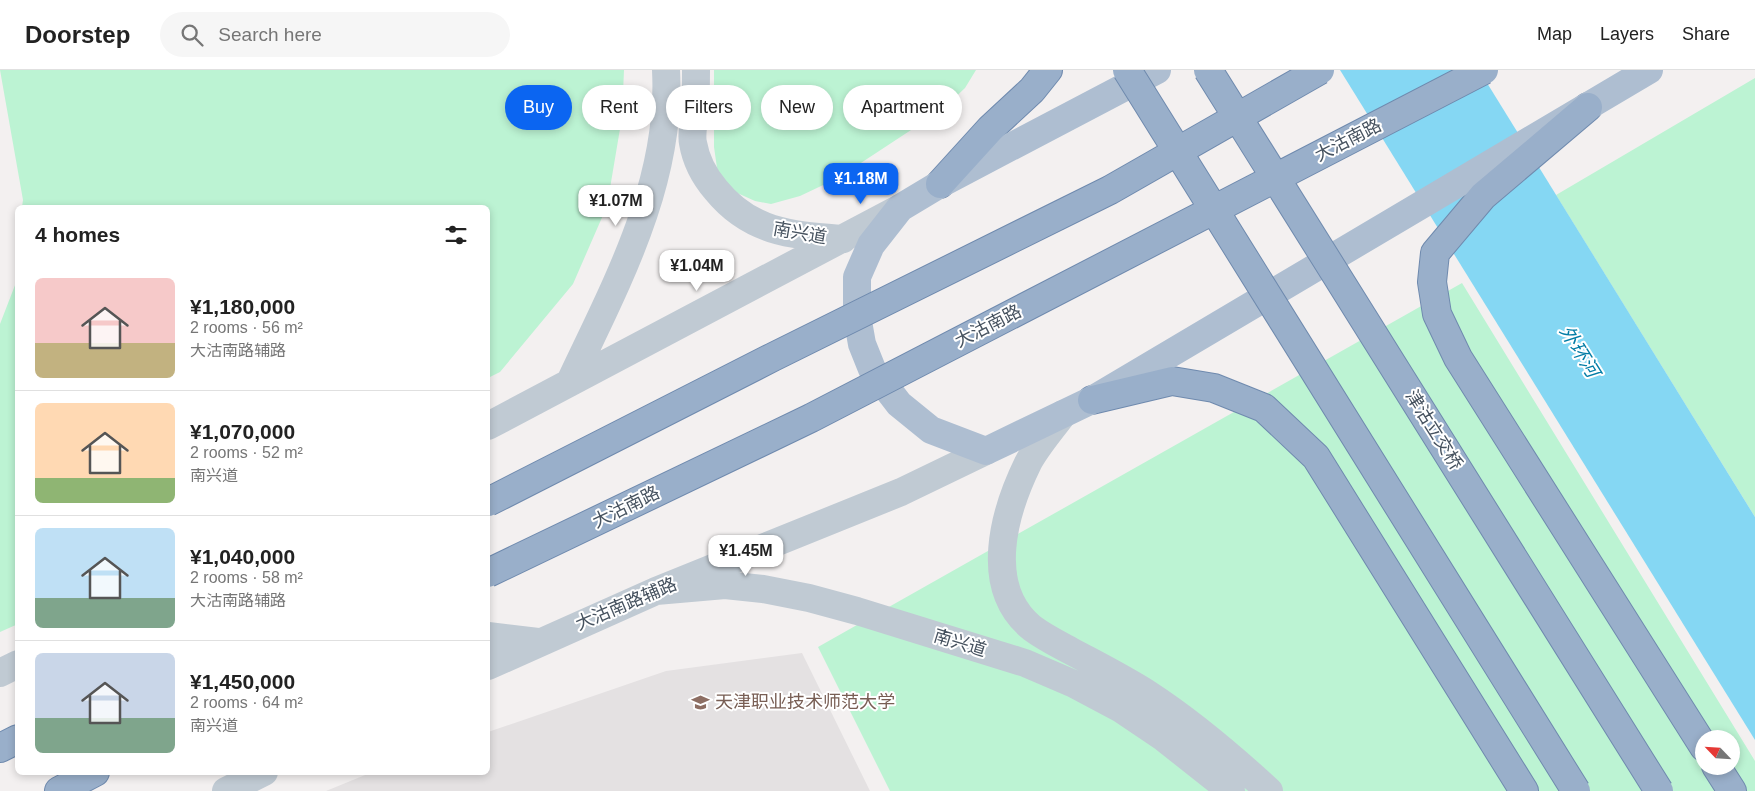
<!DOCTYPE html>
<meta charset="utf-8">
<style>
:root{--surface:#fff;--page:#f6f6f6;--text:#222;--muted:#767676;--line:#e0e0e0;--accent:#0b65f1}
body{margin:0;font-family:Helvetica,"Noto Sans SC",sans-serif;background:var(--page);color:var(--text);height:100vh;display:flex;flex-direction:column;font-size:19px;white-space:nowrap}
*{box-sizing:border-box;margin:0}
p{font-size:16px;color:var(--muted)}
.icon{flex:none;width:28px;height:28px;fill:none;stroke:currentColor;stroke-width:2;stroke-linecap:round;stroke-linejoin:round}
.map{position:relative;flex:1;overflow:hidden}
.side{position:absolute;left:15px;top:135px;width:475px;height:570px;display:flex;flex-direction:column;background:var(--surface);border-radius:8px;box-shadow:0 2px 8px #0003}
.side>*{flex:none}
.top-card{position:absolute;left:505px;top:15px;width:475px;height:45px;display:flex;gap:10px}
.needle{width:32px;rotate:295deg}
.tools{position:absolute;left:1695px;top:660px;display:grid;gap:10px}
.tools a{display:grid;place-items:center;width:45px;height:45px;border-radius:50%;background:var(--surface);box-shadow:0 2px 8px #0003;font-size:25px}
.price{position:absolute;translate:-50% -42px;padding:0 11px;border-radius:10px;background:#fff;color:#222;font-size:16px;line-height:32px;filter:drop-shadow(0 1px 2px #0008)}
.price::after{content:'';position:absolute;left:50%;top:30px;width:15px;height:11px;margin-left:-8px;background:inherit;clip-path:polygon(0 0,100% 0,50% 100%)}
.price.active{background:var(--accent);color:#fff}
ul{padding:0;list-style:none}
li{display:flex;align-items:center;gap:15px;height:125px;padding:0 20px}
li+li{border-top:1px solid var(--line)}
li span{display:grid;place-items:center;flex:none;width:140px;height:100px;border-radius:8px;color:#555}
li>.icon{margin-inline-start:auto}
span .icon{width:60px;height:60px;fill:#fffc;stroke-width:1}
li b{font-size:21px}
h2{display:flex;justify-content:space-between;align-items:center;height:60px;padding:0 20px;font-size:21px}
.chip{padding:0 18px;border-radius:22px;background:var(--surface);box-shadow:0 2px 8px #0003;font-size:18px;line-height:45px}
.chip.active{background:var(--accent);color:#fff}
header{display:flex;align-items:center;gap:30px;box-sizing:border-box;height:70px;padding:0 25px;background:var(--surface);border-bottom:1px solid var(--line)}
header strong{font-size:24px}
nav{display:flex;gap:28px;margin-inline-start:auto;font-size:18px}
.search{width:350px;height:45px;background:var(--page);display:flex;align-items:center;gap:12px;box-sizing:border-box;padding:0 18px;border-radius:28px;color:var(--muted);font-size:19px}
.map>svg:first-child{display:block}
.education{fill:#e4e1e2}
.green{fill:#bcf3d3;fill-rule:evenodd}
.water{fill:#85d7f3}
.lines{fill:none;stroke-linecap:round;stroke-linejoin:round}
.trunk-casing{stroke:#6f8aae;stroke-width:30}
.tertiary{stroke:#c0cad3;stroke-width:28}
.primary{stroke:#aebed1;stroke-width:28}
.trunk{stroke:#99afca;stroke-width:28}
.trunk-bridge-casing{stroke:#6f8aae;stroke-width:30;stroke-linecap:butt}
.trunk-bridge{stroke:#99afca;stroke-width:28}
.labels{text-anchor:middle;stroke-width:4;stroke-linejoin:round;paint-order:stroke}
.street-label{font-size:18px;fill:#46525f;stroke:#fff}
.education-label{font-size:18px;fill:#785e54;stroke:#fff;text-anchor:start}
.water-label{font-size:19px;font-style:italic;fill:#037da6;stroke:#fff}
</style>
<header>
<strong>Doorstep</strong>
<div class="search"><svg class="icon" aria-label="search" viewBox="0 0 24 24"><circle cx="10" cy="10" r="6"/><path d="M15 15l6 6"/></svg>Search here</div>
<nav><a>Map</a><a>Layers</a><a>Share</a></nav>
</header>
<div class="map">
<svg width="1755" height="721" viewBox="0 0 1755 721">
<rect width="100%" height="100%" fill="#f3f0f0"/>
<path class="education" d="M802,583L870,721H326L370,703L488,702V662L666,601Z"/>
<path class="green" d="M0,0H624L622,47L607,136L573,214L500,302L488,308V138L22,137L23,130Z
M714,0H976L965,18L943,39L838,108L800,126L771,134L755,131L735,122L718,105L714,77Z
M1755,8V447L1556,125Z
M17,210L18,554L0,562V254Z
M1462,213L1755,691V721H890L818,577ZM1704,669H1731V696H1704Z"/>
<path class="water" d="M1340,0H1479L1755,447V670Z"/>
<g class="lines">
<defs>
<path id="trunk" d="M1588,37L1483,126L1435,183L1432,212L1437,244L1458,288L1704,677
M940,114L990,59L1032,20L1048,0
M1092,330L1172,311L1214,318L1264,338L1316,387L1524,721
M0,678L18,669
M1716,696L1732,721
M59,721L95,702"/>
</defs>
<use href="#trunk" class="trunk-casing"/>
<path class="tertiary" d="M696,0C696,15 696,31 694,46C694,54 691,64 693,73C696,91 704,106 716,120C751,163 792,165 843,169
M570,312C616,214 672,113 666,0
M1063,344C1052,359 1037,376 1028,393C1004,442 982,517 1032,558C1044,567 1058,574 1071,581C1097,595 1123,608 1148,624C1191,652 1231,686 1269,721
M488,356L900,138
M656,521L725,515L763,519L809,528L857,541L1025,593L1074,614L1121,639L1164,668L1231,721
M488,566L538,572
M488,596L656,521L901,422L986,381
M0,603L18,594
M226,721L264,702"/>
<path class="primary" d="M1157,0L940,114L900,138L871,175L857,207V246L862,274L872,299L899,334L931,360L986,381L1092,330L1649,0"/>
<use href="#trunk" class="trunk"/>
<defs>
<path id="trunk-bridge" d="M1127,0L1576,721
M1208,0L1659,721
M488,432L773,287L1110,120L1320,0
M488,503L811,348L1484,0"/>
</defs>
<use href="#trunk-bridge" class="trunk-bridge-casing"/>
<use href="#trunk-bridge" class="trunk-bridge"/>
</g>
<defs>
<symbol id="university-bare" viewBox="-9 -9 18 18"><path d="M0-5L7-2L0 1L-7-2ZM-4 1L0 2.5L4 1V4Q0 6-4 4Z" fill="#8d6e63" stroke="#fff" stroke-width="2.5" paint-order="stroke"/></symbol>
</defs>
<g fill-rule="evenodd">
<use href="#university-bare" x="688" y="620" width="25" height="25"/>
</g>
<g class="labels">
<g class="street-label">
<text transform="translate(1348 70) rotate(-27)" y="6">大沽南路</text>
<text transform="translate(800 163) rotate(10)" y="6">南兴道</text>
<text transform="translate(988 256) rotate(-27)" y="6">大沽南路</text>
<text transform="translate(1434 360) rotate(58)" y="6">津沽立交桥</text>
<text transform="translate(626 437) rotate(-26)" y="6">大沽南路</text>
<text transform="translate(626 534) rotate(-23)" y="6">大沽南路辅路</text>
<text transform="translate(960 573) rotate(17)" y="6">南兴道</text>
</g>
<g class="education-label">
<text x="715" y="638">天津职业技术师范大学</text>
</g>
<g class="water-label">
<text transform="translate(1580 281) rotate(58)" y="7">外环河</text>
</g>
</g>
</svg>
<div class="tools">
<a><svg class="needle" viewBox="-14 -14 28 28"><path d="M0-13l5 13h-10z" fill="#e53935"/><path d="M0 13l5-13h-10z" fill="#767676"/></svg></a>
</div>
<b class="price active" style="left:861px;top:135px">¥1.18M</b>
<b class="price" style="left:616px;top:157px">¥1.07M</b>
<b class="price" style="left:697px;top:222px">¥1.04M</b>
<b class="price" style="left:746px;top:507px">¥1.45M</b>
<div class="top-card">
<a class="chip active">Buy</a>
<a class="chip">Rent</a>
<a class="chip">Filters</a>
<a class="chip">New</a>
<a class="chip">Apartment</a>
</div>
<section class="side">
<h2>4 homes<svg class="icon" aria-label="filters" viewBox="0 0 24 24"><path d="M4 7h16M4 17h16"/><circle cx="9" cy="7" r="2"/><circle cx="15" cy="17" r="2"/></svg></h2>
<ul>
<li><span style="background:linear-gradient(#f6c9c9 65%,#c2b280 0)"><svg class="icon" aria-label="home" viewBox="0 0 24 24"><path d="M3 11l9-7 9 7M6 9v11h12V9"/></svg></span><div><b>¥1,180,000</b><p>2 rooms · 56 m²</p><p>大沽南路辅路</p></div></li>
<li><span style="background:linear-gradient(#ffd9b3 75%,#8fb573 0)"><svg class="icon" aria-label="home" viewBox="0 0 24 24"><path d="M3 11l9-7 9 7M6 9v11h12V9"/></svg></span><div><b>¥1,070,000</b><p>2 rooms · 52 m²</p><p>南兴道</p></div></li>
<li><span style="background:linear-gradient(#bfe0f5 70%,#7fa58c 0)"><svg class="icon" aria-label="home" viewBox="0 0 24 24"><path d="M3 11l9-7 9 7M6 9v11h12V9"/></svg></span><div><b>¥1,040,000</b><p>2 rooms · 58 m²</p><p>大沽南路辅路</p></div></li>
<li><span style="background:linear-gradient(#c9d6e8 65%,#7fa58c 0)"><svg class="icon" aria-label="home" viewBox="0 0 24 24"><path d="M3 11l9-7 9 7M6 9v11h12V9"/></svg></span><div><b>¥1,450,000</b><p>2 rooms · 64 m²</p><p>南兴道</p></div></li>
</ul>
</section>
</div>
